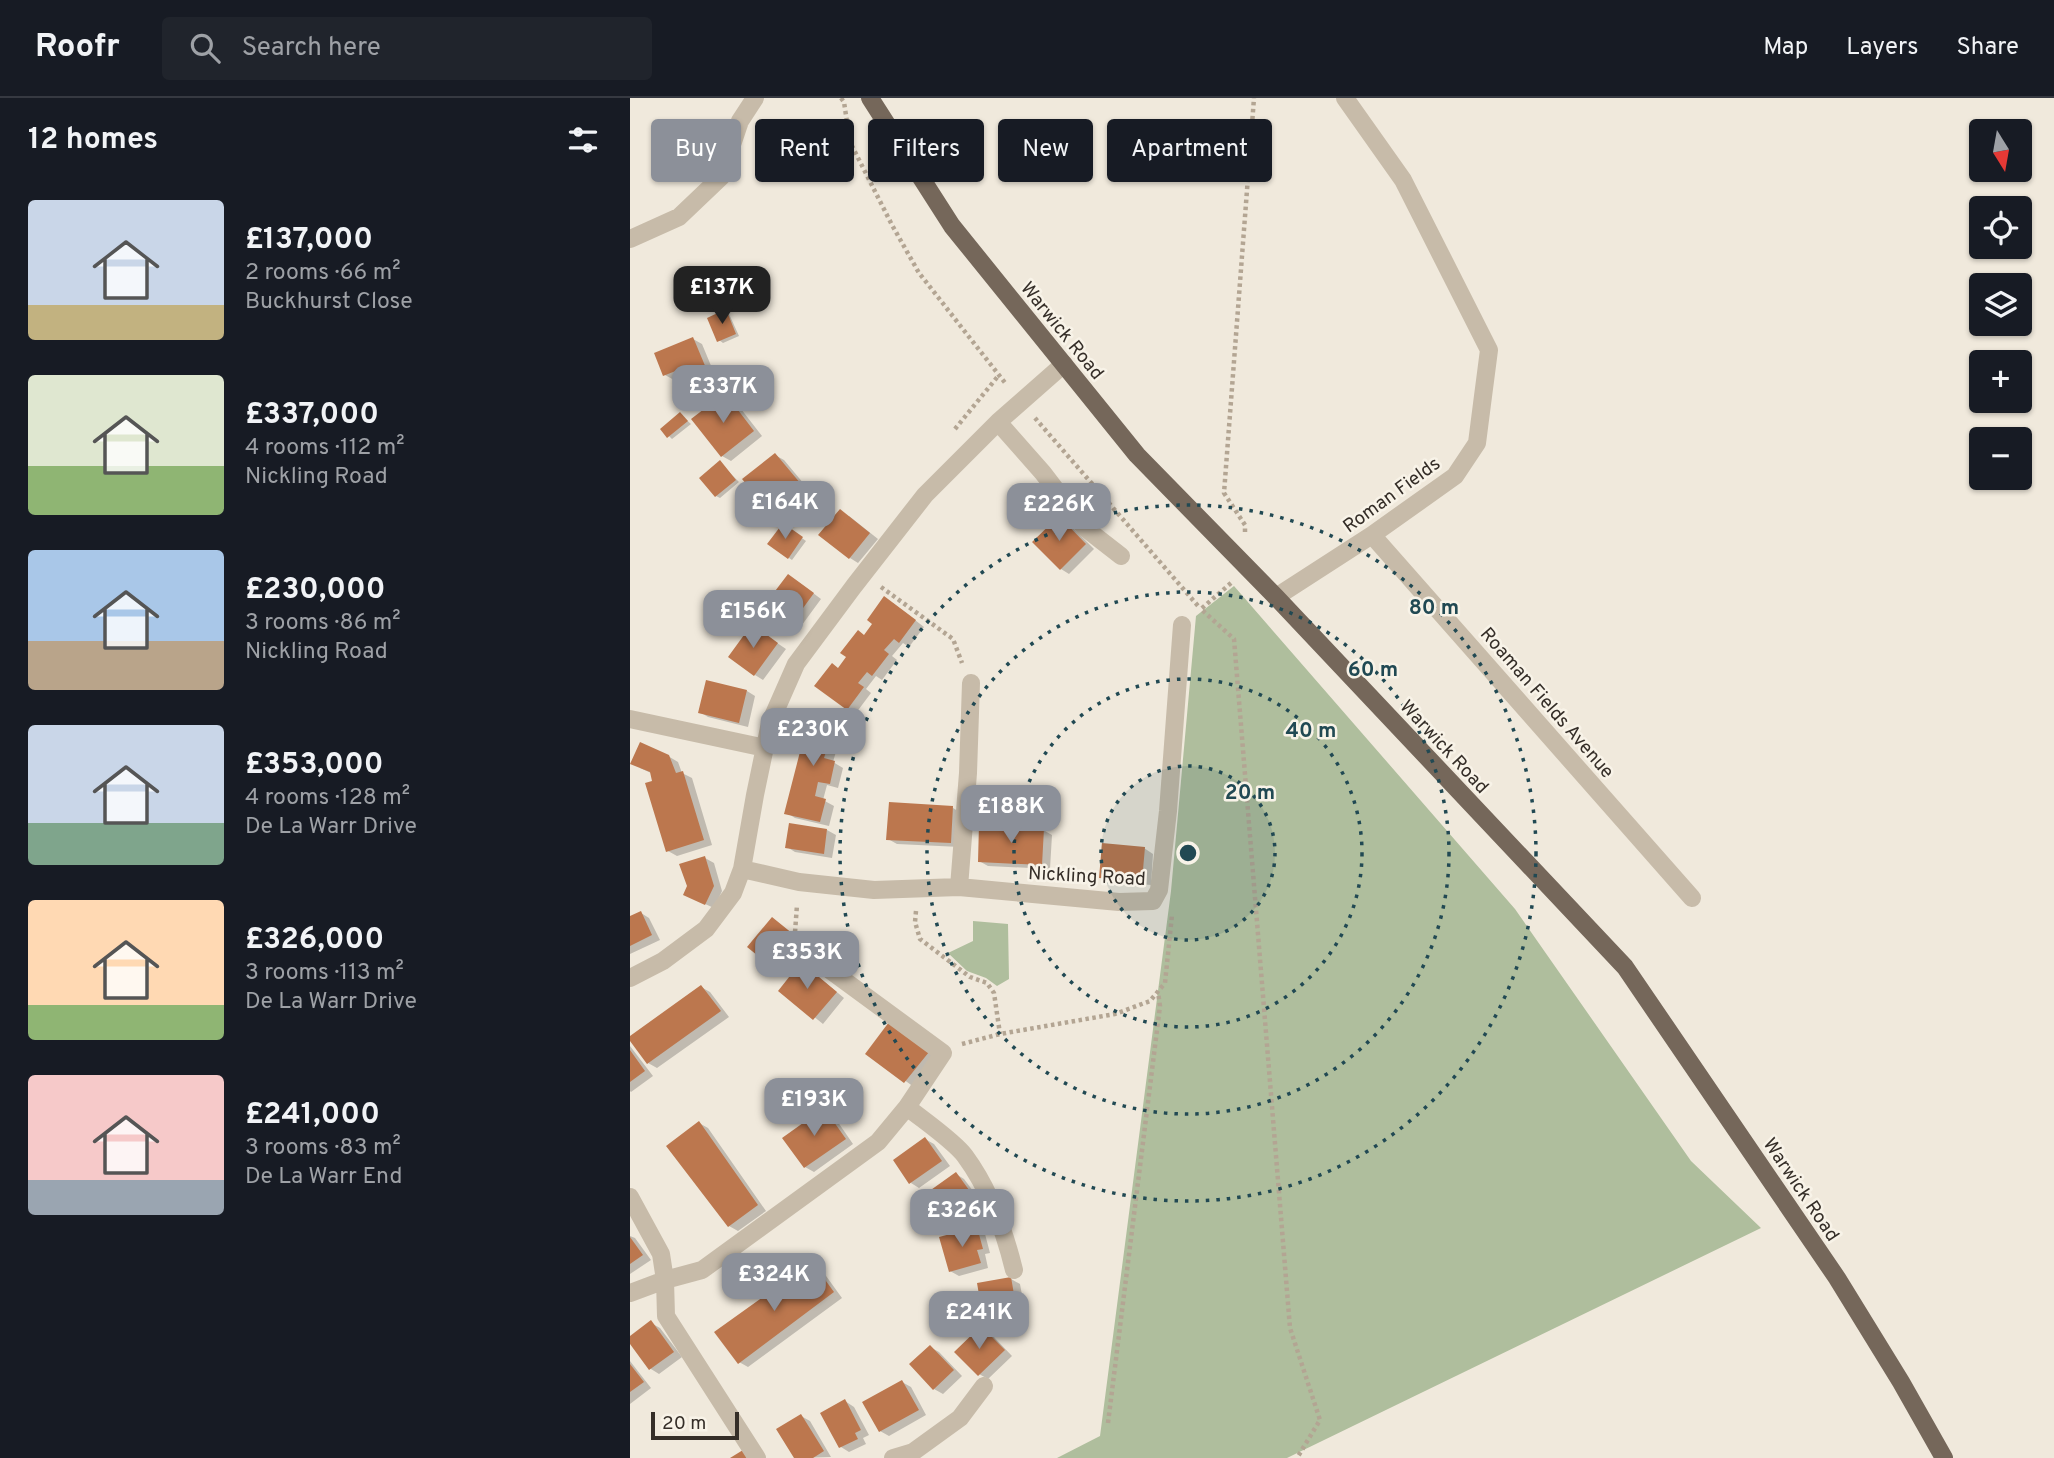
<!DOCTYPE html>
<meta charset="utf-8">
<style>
:root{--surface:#171b24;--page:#20242c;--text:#f1f3f6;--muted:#9ea1a6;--line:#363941;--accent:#8c9099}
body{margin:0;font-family:Overpass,sans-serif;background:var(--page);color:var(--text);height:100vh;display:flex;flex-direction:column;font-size:26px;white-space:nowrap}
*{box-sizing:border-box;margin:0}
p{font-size:23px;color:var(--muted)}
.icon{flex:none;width:38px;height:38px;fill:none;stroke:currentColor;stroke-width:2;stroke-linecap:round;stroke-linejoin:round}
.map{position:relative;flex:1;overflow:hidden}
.drawer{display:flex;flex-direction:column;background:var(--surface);width:630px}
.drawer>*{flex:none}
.hud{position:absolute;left:21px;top:21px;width:665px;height:63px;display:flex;gap:14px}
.needle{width:46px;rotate:169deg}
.tools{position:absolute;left:1339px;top:21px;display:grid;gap:14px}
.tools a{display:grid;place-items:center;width:63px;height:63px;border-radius:7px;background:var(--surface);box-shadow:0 2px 5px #0004;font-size:35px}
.scale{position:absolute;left:21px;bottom:18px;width:88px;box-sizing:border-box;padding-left:7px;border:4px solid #352e28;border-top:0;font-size:19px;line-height:24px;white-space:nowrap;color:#352e28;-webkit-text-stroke:5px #f8f3e8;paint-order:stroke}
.price{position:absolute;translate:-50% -60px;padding:0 16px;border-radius:14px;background:var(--accent);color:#fff;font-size:23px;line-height:46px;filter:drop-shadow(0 2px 4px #0008)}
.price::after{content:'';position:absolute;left:50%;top:42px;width:21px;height:16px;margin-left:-10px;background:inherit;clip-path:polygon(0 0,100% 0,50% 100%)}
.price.active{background:#222;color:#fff}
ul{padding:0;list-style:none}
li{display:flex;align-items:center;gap:21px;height:175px;padding:0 28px}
li span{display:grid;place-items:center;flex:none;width:196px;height:140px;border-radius:7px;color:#555}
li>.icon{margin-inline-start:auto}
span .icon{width:84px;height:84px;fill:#fffc;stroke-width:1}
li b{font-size:30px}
h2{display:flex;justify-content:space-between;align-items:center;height:84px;padding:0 28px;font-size:30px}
.tag{padding:0 24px;border-radius:7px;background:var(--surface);box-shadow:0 2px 5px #0004;font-size:24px;line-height:63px}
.tag.active{background:var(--accent);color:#fff}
header{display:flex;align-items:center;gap:42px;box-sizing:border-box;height:98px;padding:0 35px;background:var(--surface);border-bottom:2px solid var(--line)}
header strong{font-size:33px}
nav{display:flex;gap:38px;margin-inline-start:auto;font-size:24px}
.search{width:490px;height:63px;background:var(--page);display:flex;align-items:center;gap:18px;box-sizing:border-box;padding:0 24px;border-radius:7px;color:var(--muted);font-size:26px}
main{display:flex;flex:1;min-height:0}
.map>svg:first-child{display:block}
.green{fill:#afbe9d}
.shadow{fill:#0003}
.building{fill:#bc774e}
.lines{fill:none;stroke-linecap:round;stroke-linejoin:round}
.path{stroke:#b3a593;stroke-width:4.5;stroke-dasharray:3.5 3.5;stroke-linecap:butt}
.minor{stroke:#c7bba9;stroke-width:18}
.major{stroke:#75675a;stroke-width:18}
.ring{fill:none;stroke:#214953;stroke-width:3.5;stroke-dasharray:3.5 7}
.labels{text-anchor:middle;stroke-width:5;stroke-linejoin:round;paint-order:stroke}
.street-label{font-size:19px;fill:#352e28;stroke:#f8f3e8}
.centre{fill:#214953;stroke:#f8f3e8;stroke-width:3.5}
.ring-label{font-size:21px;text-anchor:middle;font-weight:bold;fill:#214953;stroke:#f8f3e8;stroke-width:5;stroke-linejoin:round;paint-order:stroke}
</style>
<header>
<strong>Roofr</strong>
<div class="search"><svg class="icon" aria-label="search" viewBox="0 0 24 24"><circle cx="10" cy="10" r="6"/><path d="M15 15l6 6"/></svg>Search here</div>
<nav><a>Map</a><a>Layers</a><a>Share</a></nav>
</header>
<main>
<section class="drawer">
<h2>12 homes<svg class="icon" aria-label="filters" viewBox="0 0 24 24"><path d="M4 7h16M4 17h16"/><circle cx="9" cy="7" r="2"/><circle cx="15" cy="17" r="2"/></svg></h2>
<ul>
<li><span style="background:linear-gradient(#c9d6e8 75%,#c2b280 0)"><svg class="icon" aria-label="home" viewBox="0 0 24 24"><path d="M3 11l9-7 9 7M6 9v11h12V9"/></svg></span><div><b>£137,000</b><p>2 rooms · 66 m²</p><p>Buckhurst Close</p></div></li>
<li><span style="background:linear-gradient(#dfe7d0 65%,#8fb573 0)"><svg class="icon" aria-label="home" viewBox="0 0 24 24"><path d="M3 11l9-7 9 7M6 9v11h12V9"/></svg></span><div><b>£337,000</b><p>4 rooms · 112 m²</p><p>Nickling Road</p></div></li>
<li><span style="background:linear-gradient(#a9c7e8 65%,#b9a48a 0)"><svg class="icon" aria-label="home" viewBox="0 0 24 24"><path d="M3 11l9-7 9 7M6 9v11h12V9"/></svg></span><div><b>£230,000</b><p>3 rooms · 86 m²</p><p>Nickling Road</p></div></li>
<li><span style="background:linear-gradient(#c9d6e8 70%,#7fa58c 0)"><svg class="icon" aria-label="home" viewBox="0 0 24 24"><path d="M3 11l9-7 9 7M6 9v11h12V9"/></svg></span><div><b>£353,000</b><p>4 rooms · 128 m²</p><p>De La Warr Drive</p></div></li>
<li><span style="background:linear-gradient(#ffd9b3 75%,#8fb573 0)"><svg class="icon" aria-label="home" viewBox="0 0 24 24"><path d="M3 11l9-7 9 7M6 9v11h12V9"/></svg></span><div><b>£326,000</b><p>3 rooms · 113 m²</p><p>De La Warr Drive</p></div></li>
<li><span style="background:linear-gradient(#f6c9c9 75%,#9aa5b1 0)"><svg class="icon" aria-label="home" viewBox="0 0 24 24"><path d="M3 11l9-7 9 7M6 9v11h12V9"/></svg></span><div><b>£241,000</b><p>3 rooms · 83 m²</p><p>De La Warr End</p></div></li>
</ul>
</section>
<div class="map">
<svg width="1424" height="1360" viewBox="0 0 1424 1360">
<rect width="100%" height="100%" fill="#f0e9dc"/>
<path class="green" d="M604,488L885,811L1061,1063L1131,1130L657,1360H427L470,1338L541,793L566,518Z
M343,823L378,826L379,881L367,888L356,880L337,873L318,855L343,843Z"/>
<path class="shadow" d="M96,213L99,216L109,238L93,245L89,242Z
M63,241L72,246L89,287L67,296L58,291L52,278L44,282L35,277Z
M95,297L104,302L132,338L101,363L92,358Z
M50,316L61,326L42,341L32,331Z
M145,357L154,362L184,398L152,422L144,417Z
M90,365L109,384L90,400L86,398Z
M219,418L248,441L228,465L220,460Z
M429,420L438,425L464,451L439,476L431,471Z
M154,427L176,443L162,462L159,460Z
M167,483L191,501L169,531L161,526Z
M263,505L294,529L279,549L273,545L262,558L267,562L252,582L246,578L236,591L241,595L226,615L218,610L209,571Z
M131,534L156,551L133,582L125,577Z
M77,584L117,593L125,598L118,629L78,619L70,614Z
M181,617L214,625L222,630L217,653L207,650L203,664L213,670L208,690L197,687L193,702L204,708L199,728L165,720L157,715Z
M38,658L48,664L52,675L62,680L82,747L47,758L38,753L21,675L10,670Z
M323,710L331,715L330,749L267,746L258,741Z
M160,727L197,732L206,737L202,760L165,754L157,749Z
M413,732L422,737L420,771L358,768L349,763Z
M514,750L523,756L521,787L480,784L471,779Z
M75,760L84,765L92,793L84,810L64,801Z
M11,815L19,820L30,842L0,856V820Z
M142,821L171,842L148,870L119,849Z
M180,872L214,900L193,926L151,892Z
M71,889L80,894L99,919L27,970L18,965Z
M268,931L306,960L284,989L238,956Z
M0,948L23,978L1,994L0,993Z
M194,1012L203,1017L223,1046L184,1074L175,1069Z
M69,1025L78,1030L136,1113L108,1133L99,1128L39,1048Z
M295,1041L304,1046L320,1068L289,1090L281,1085Z
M326,1076L334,1081L355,1109L330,1127L321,1122L301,1094Z
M346,1130L355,1136L360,1155L355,1156L358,1170L329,1178L320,1173Z
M0,1138L5,1140L21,1162L0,1176Z
M182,1166L191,1171L212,1200L118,1269L109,1264Z
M381,1181L390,1186L396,1219L364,1224L355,1219Z
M21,1225L30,1230L52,1259L29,1276L21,1271L0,1244V1240Z
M351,1230L360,1235L382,1258L358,1281L349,1276Z
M300,1249L309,1254L332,1278L313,1296L304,1291L282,1266Z
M0,1263L21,1290L0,1306Z
M272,1284L281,1289L296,1317L259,1338L250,1333Z
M215,1303L224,1309L239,1337L233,1340L236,1346L219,1354L211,1349Z
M171,1318L180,1323L201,1359L166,1360Z"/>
<path class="building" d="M96,211L106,236L87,244L77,220Z
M63,239L81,282L56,292L48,272L33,278L24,255Z
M95,295L124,333L91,359L61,321Z
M50,314L58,323L37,340L30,331Z
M145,355L176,392L143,418L112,381Z
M90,362L106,382L85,399L69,380Z
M210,411L240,435L219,461L188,437Z
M429,418L456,446L430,472L402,444Z
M153,425L173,439L158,461L137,446Z
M158,476L184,495L160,528L133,509Z
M254,498L286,522L269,545L264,541L254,552L259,556L242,578L237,574L228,585L234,589L217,612L184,588L202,565L208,570L216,559L210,555L228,532L234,537L242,526L237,522Z
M122,526L148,545L124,578L98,559Z
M76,582L117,592L109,625L68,615Z
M180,615L214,623L208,649L198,647L194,660L205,663L200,686L188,684L185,698L196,701L190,724L154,716Z
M10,644L39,657L46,675L53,673L74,742L36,754L15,685L22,683L20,674L0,666Z
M259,704L323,708L321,745L256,742Z
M159,725L197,731L194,756L155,750Z
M349,726L414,730L412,767L348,764Z
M472,745L515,749L512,783L469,780Z
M75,758L84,788L75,807L53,797L57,788L49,766Z
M11,813L22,837L0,848V818Z
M142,819L163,836L138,866L117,849Z
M171,864L207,894L183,922L148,893Z
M71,887L91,913L17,966L0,943V938Z
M259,924L299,954L274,985L235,956Z
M0,952L15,973L0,984Z
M194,1010L216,1041L174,1070L152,1040Z
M69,1023L128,1107L98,1129L36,1048Z
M295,1039L312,1063L279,1086L263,1062Z
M326,1074L347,1103L320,1123L298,1094Z
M347,1129L353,1151L347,1152L351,1165L319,1174L309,1139Z
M0,1139L13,1157L0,1166Z
M182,1164L204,1194L108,1266L84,1234Z
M381,1179L387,1214L353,1220L347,1185Z
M21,1222L44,1254L19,1272L0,1246V1238Z
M351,1228L375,1252L348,1278L324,1254Z
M300,1247L324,1272L303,1292L279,1266Z
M0,1266L14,1284L0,1294Z
M272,1282L289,1312L249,1334L232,1304Z
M215,1301L231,1332L225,1335L228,1341L209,1350L190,1315Z
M171,1316L194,1353L183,1360H164L146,1331Z
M113,1352L117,1360H100Z"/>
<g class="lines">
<path class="path" d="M211,0L214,4L220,44L262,127L289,175L376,286
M405,320L569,509
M325,331L369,277
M615,434V427L594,395L624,0
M601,485L571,511L604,541L660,1230L690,1322L667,1360
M251,489L323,541L332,565
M286,813L285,824L290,841L340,879L357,885L364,895L370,936
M164,848L167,807
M332,946L370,936L485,916L520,903L535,885L542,817
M478,1325L530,908L528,894"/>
<path class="minor" d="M0,141L49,119L91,79L110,23L125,0
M368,324L413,375L455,430L491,458
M742,437L1062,800
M646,499L742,437L825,378L847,345L852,306L859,252L773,82L715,0
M0,621L135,650
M112,771L169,784L244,792L329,789L489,804L523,803L529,792L538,713L552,527
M329,789L338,675L341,585
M0,880L33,863L76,831L103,795L112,771L125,697L140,625L166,566L224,488L295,397L368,324L434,266
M277,1009C293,1022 324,1043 335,1058C360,1092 374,1131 384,1172
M0,1099L31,1156L35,1182L72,1172L248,1044L277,1009L313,955L189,864
M0,1195L35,1182L36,1218L127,1360
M263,1360L283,1354L330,1320L354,1288"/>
<path class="major" d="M240,0L322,128L507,357L646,499L995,869L1207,1180L1271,1284L1314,1360"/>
</g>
<circle cx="558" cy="755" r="87" fill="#214953" fill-opacity=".12"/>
<g class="ring">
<circle cx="558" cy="755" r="87"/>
<circle cx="558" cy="755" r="174"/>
<circle cx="558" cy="755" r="261"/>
<circle cx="558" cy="755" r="348"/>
</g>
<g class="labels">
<g class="street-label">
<text transform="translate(433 232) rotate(51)" y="7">Warwick Road</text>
<text transform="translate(761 396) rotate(-36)" y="7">Roman Fields</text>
<text transform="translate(918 604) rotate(49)" y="7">Roaman Fields Avenue</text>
<text transform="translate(815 648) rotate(47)" y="7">Warwick Road</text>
<text transform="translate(457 777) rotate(3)" y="7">Nickling Road</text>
<text transform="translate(1172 1091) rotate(56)" y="7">Warwick Road</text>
</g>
</g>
<circle cx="558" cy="755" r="10" class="centre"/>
<g class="ring-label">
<text x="804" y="516">80 m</text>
<text x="743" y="578">60 m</text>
<text x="681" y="639">40 m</text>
<text x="620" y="701">20 m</text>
</g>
</svg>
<div class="tools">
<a><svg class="needle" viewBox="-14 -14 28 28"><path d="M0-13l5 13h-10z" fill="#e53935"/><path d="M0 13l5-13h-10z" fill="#9ea1a6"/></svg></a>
<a><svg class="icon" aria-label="locate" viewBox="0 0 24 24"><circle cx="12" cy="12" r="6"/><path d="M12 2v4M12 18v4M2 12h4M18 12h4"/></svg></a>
<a><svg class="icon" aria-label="layers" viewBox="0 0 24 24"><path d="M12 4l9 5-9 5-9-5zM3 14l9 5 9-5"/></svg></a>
<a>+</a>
<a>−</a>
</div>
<div class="scale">20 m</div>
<b class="price active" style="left:92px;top:228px">£137K</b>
<b class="price" style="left:93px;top:327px">£337K</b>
<b class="price" style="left:155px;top:443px">£164K</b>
<b class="price" style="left:429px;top:445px">£226K</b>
<b class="price" style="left:123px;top:552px">£156K</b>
<b class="price" style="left:183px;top:670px">£230K</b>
<b class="price" style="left:381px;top:747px">£188K</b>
<b class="price" style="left:177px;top:893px">£353K</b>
<b class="price" style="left:184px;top:1040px">£193K</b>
<b class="price" style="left:332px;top:1151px">£326K</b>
<b class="price" style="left:144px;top:1215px">£324K</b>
<b class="price" style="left:349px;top:1253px">£241K</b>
<div class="hud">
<a class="tag active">Buy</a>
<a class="tag">Rent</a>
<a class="tag">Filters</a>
<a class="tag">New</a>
<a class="tag">Apartment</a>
</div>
</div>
</main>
